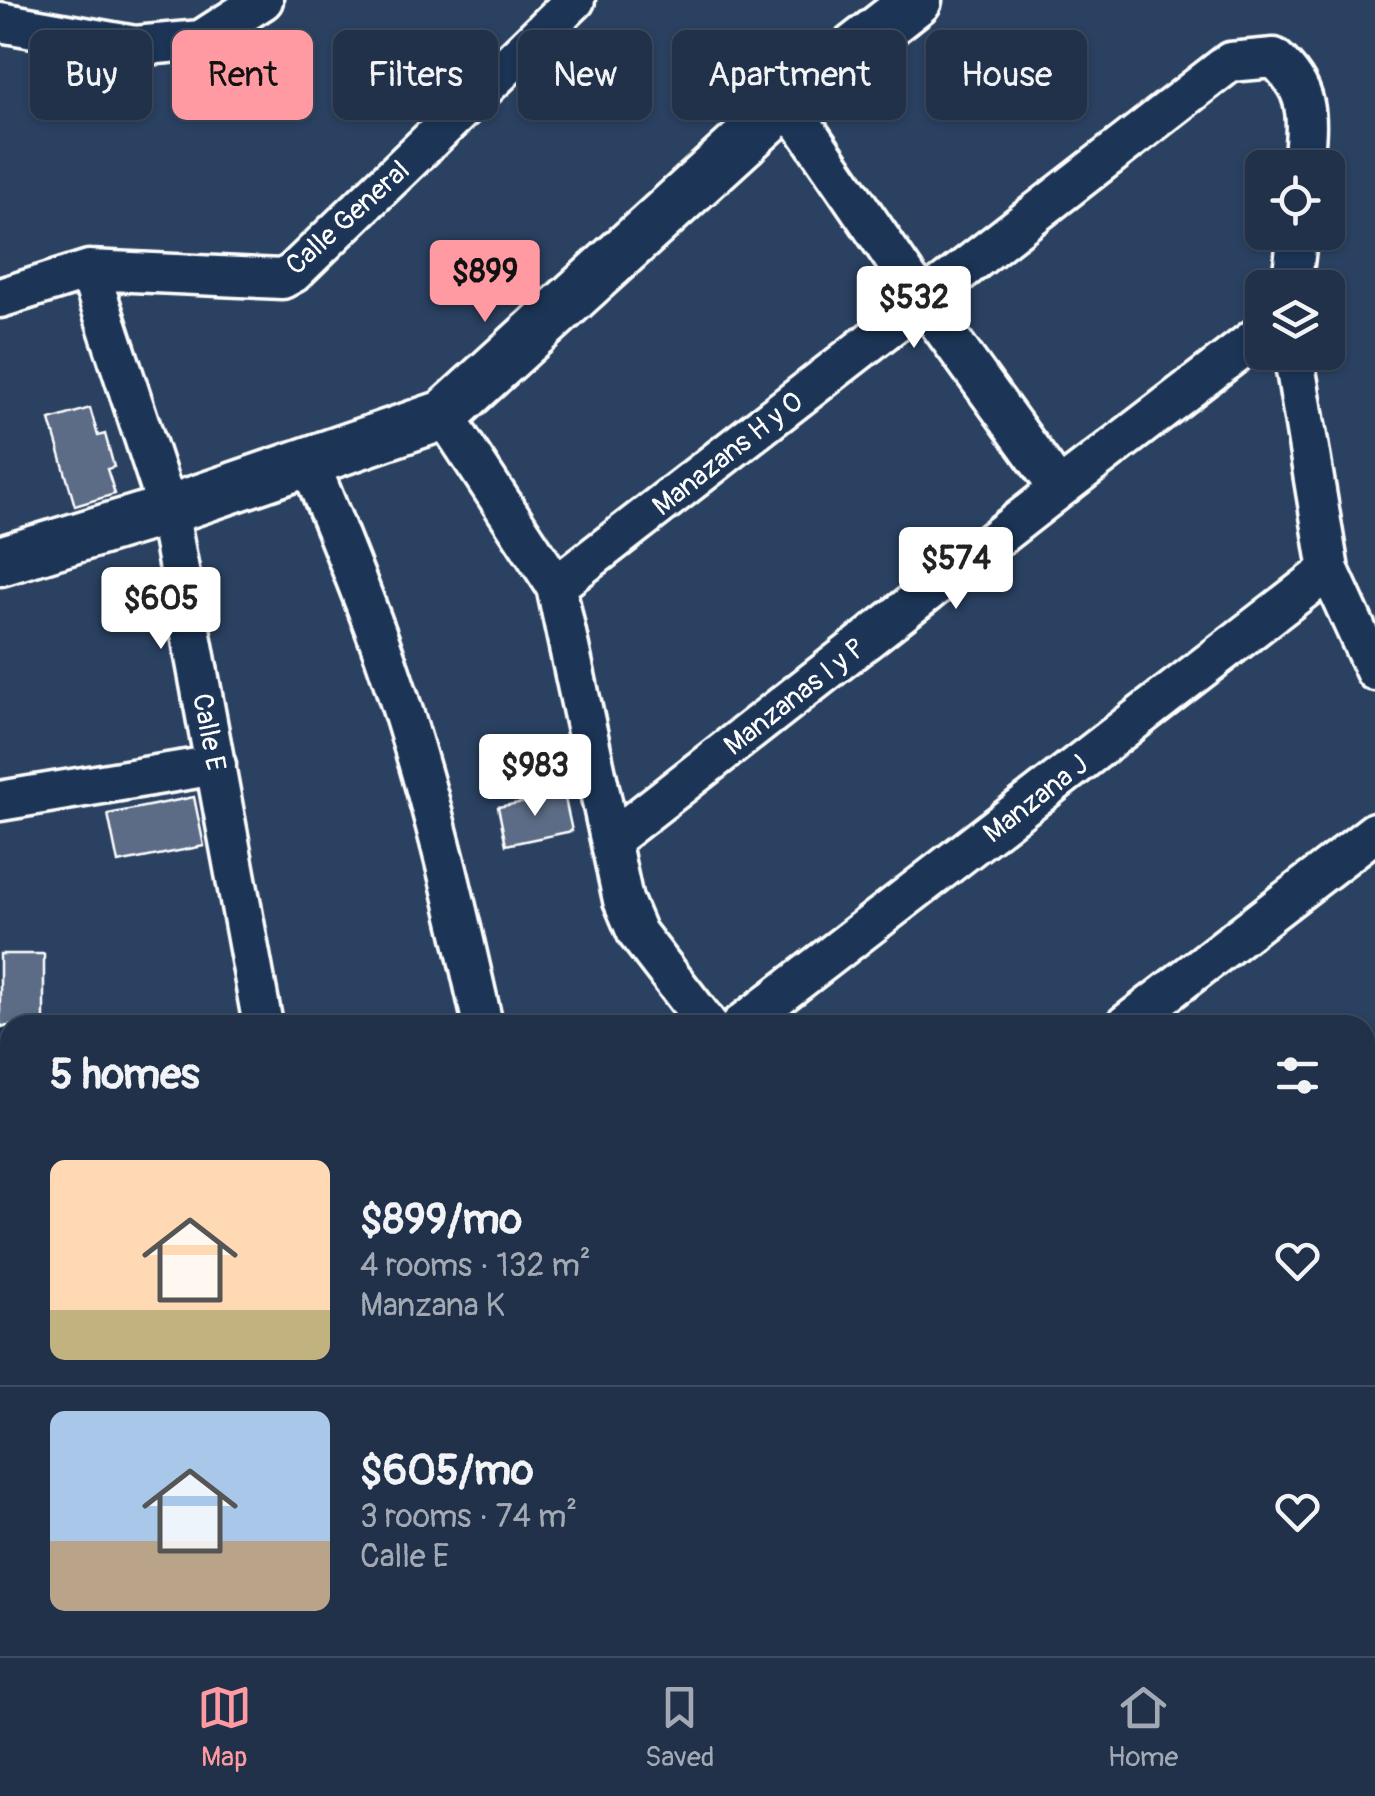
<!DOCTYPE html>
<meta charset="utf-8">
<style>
:root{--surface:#203149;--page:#283950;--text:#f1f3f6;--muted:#a2a9b4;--line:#3d4c61;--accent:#ff9aa2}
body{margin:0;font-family:Pangolin,sans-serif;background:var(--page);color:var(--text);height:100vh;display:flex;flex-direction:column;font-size:38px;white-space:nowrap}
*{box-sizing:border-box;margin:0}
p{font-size:32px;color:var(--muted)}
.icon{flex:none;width:55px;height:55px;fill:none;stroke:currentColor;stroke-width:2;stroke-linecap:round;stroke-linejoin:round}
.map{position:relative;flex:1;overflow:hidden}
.side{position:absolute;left:0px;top:1015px;width:1375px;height:642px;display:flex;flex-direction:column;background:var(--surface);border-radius:30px 30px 0 0;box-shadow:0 2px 8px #0004,0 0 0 2px var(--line)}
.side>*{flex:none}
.guide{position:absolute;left:30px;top:30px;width:1315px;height:90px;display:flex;gap:20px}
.controls{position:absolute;left:1245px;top:150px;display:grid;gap:20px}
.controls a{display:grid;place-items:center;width:100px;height:100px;border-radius:15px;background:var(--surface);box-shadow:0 2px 8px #0004,0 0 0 2px var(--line);font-size:50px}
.price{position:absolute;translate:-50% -85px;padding:0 22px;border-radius:10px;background:#fff;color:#222;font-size:32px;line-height:65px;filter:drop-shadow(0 2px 5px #0008)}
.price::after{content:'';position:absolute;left:50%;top:60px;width:30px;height:22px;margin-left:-15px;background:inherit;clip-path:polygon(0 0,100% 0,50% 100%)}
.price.on{background:var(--accent);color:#111}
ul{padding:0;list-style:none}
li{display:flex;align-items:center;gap:30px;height:250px;padding:0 50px}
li+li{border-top:2px solid var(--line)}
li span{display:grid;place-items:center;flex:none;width:280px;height:200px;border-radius:15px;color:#555}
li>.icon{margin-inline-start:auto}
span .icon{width:120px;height:120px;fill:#fffc;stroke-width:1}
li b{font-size:42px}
h2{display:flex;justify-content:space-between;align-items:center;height:120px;padding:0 50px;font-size:42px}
.tag{padding:0 35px;border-radius:15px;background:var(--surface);box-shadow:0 2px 8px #0004,0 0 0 2px var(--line);font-size:35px;line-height:90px}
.tag.on{background:var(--accent);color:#111}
.dock{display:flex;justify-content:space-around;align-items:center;height:140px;border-top:2px solid var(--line);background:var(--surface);font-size:28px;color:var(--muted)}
.dock a{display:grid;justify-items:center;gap:5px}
.dock .on{color:var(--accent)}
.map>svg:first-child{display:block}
.building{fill:#5b6c86;stroke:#fff;stroke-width:2.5}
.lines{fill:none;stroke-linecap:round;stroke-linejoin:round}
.minor-casing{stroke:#fff;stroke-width:45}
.tertiary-casing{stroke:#fff;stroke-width:55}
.minor{stroke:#1d3557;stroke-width:38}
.tertiary{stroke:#1d3557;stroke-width:48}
.labels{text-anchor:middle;stroke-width:9;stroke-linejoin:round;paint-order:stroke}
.street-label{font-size:28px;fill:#fff;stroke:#1d3557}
</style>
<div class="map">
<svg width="1375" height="1656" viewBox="0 0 1375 1656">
<rect width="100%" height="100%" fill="#2a4161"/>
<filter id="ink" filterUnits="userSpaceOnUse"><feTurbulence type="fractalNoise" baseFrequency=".01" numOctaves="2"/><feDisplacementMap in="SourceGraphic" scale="20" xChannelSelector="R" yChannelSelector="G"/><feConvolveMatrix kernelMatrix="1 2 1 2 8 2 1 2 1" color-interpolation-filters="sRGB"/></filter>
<g filter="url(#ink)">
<path class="building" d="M90,408L98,436L105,434L114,467L107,469L115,494L75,506L50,420Z
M564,794L572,831L506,845L498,807Z
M194,797L204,846L118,863L108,814Z
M0,954H44V1025H10V1031H0Z
M10,1641V1648H26V1656H0V1642Z
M34,1648H66V1656H34Z
M113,1648H172V1656L113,1655Z
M354,1648H405L402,1656H379Z"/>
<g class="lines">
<defs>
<path id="minor" d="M0,22L135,46L201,40L263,0
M787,102L923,301L1059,489
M89,270L168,510L263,1025
M1291,288L1298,232
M0,298L89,270L282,279L293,273L575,0
M1293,352L1329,570L1375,671
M444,415L556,586L623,900L637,933L708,1025
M310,464C336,530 364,596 387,663C428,782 456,903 483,1025
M556,586L1230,62L1274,58C1313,92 1307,119 1303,168
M0,801L216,765
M611,840L1059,489L1262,333
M741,1025L1329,570
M1125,1025L1375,832
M0,1047L10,1048
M1365,1164L1375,1162
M0,1329L10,1330
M1365,1349H1375
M1365,1547L1375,1546
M0,1548H10
M1029,1648L1057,1654
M1291,1648L1292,1656
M213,1656L214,1648
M439,1656L442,1648
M853,1656L855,1648"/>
<path id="tertiary" d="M0,561L168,510L444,415L787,102L917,0"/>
</defs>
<use href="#minor" class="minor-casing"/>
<use href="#tertiary" class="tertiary-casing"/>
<use href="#minor" class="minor"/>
<use href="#tertiary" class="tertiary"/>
</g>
</g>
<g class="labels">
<g class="street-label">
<text transform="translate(347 217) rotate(-42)" y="10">Calle General</text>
<text transform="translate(727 453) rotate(-38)" y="10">Manazans H y O</text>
<text transform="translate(794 696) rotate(-38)" y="10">Manzanas I y P</text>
<text transform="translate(210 732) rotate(79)" y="10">Calle E</text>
<text transform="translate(1035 798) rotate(-38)" y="10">Manzana J</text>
</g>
</g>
</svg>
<div class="controls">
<a><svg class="icon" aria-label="locate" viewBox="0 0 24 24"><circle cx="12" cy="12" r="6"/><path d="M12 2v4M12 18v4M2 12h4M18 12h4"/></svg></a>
<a><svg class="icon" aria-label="layers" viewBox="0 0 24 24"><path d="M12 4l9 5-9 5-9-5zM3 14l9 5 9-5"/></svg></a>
</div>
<b class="price on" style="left:485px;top:325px">$899</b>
<b class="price" style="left:914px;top:351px">$532</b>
<b class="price" style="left:956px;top:612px">$574</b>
<b class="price" style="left:161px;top:652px">$605</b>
<b class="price" style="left:535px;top:819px">$983</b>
<div class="guide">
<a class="tag">Buy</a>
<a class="tag on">Rent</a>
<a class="tag">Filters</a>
<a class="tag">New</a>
<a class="tag">Apartment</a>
<a class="tag">House</a>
</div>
<section class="side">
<h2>5 homes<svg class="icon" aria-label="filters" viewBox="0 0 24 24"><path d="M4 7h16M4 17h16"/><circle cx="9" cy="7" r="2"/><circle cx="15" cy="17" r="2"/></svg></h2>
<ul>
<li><span style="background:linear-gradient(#ffd9b3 75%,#c2b280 0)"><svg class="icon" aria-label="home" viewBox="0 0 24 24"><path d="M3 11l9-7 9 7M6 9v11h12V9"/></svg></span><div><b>$899/mo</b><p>4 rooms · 132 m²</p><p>Manzana K</p></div><svg class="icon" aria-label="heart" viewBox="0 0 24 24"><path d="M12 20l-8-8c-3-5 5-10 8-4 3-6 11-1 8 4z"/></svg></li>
<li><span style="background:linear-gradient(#a9c7e8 65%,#b9a48a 0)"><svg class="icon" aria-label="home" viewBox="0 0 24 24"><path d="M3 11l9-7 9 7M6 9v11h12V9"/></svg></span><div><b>$605/mo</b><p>3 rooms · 74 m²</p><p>Calle E</p></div><svg class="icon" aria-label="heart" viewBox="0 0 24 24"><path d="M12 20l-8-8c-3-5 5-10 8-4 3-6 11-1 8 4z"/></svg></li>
</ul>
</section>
</div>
<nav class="dock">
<a class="on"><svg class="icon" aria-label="map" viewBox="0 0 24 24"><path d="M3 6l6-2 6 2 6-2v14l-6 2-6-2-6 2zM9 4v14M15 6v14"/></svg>Map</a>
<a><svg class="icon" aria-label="saved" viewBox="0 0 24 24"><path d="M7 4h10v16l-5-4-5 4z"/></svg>Saved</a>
<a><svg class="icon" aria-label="home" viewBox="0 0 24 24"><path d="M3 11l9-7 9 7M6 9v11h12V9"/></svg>Home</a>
</nav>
